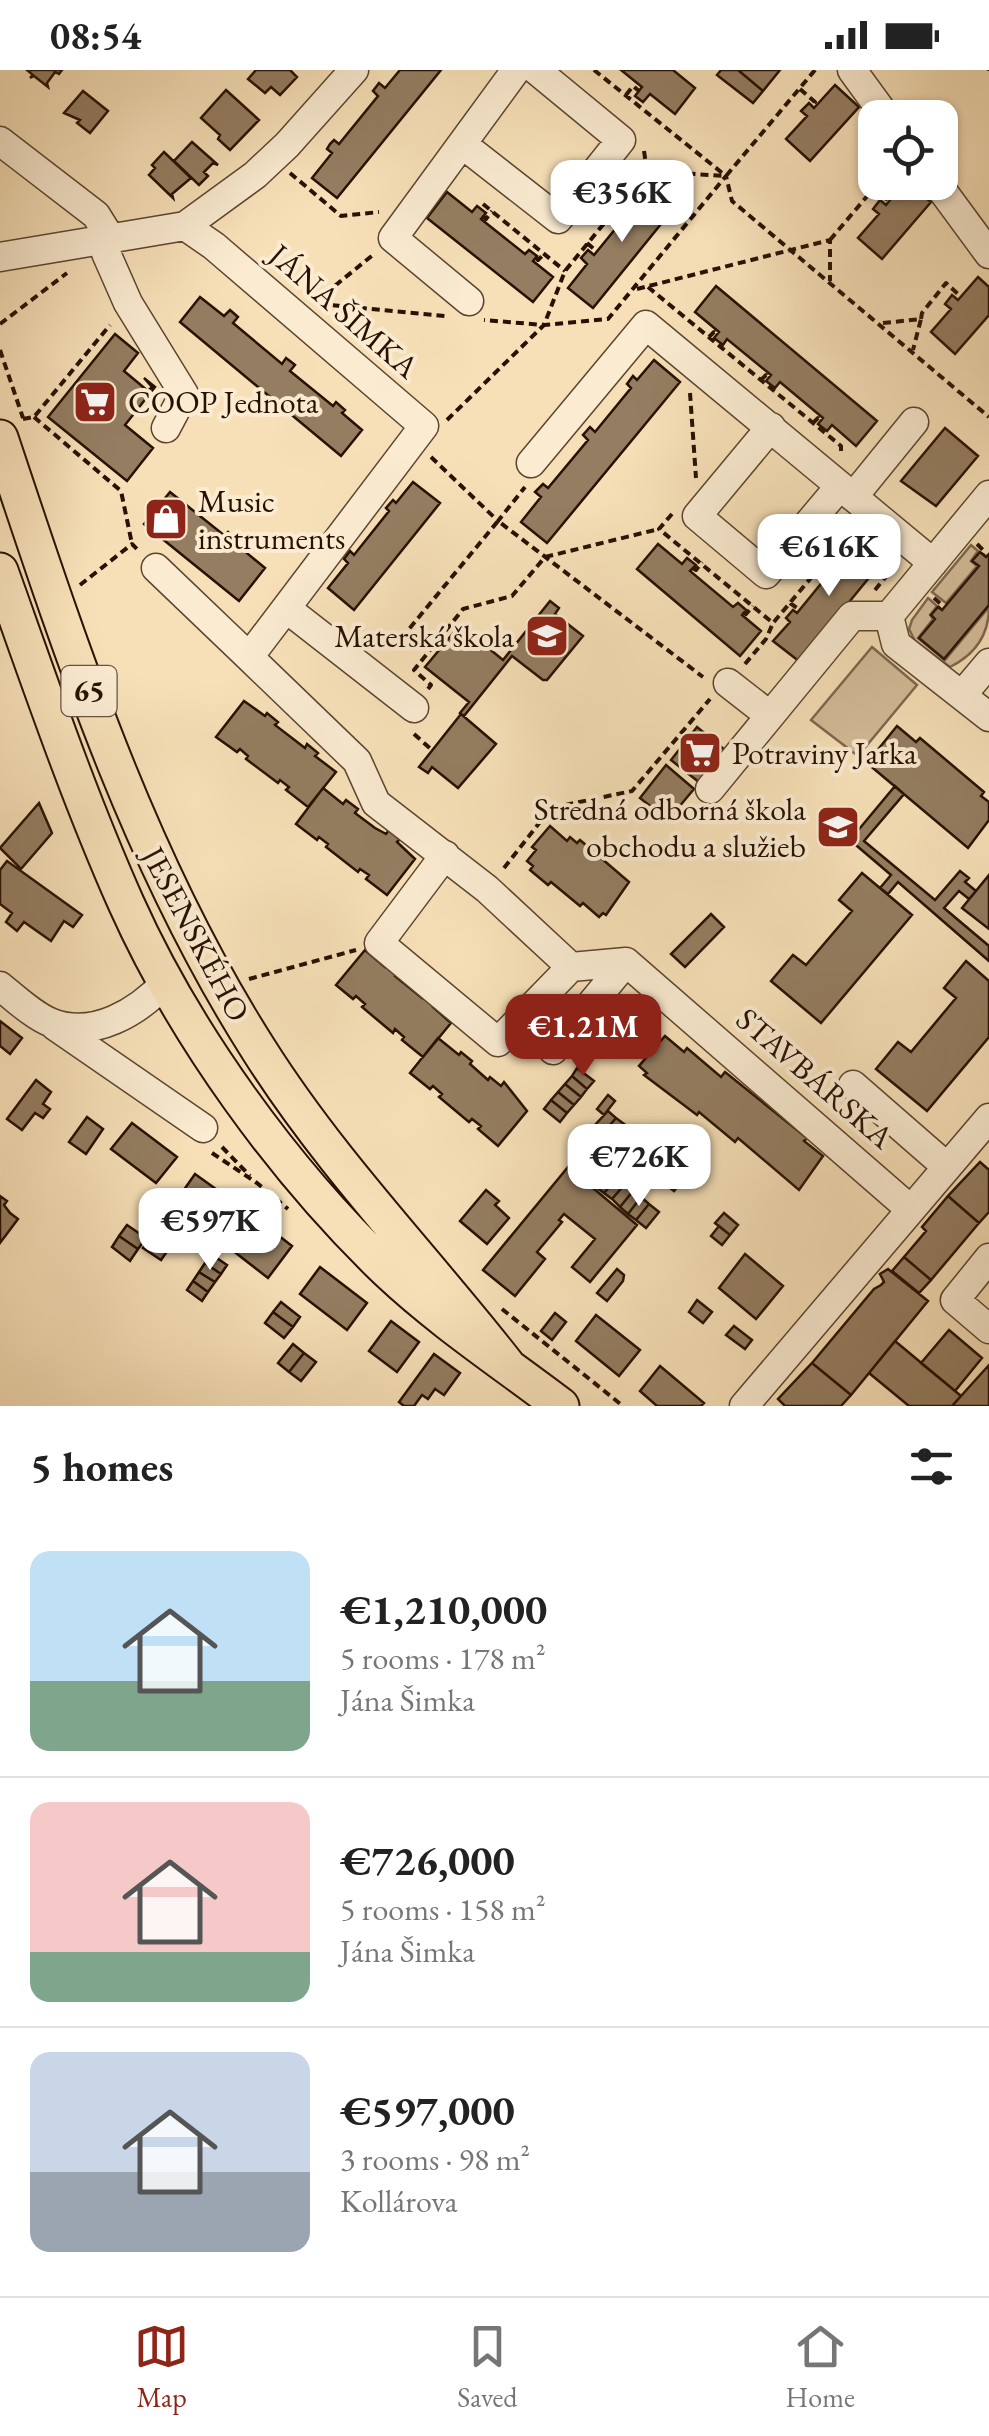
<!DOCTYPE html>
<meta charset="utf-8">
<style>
:root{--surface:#fff;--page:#f6f6f6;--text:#222;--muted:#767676;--line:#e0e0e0;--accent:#8f2418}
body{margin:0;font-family:"EB Garamond",serif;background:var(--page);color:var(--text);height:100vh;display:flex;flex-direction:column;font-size:38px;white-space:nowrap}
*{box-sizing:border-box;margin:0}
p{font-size:32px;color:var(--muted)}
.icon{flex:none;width:55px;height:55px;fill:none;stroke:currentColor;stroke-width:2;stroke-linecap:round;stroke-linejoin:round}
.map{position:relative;height:1336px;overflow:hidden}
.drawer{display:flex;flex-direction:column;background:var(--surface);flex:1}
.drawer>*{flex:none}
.buttons{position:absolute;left:858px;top:30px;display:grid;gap:20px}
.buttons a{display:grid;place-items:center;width:100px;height:100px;border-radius:20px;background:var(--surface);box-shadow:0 2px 8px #0004;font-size:50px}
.price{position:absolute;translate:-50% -85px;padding:0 22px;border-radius:20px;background:#fff;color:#222;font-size:32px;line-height:65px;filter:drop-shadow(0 2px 5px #0008)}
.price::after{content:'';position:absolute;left:50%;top:60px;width:30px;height:22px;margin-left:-15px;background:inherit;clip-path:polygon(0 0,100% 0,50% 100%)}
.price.current{background:var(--accent);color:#fff}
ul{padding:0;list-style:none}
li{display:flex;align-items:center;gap:30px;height:250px;padding:0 30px}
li+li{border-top:2px solid var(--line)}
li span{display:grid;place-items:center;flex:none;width:280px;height:200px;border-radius:20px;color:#555}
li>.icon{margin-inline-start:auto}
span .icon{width:120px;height:120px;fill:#fffc;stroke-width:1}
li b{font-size:42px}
h2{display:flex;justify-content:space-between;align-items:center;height:120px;padding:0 30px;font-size:42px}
.status{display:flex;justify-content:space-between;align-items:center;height:70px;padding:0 50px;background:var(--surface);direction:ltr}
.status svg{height:28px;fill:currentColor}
.tabs{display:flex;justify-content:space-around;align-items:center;height:140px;border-top:2px solid var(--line);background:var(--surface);font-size:28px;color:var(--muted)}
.tabs a{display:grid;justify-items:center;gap:5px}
.tabs .current{color:var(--accent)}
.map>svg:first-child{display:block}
.green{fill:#d4bd99;stroke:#7e674e;stroke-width:2.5}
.building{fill:#947d61;stroke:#281102;stroke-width:2.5}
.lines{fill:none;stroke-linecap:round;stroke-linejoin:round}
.minor-casing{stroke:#5c4530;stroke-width:31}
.major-casing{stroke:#281102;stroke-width:39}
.path{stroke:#281102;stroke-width:4;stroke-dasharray:8 5;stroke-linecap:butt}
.minor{stroke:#faebd1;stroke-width:28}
.major{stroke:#f7e0b8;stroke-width:35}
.labels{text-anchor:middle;stroke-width:8;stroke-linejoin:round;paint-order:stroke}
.shield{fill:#faebd1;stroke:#675240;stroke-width:2.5}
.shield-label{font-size:30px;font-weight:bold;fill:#281102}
.street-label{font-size:32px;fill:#281102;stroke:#faebd1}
.poi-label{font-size:32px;fill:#281102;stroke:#faebd1;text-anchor:start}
</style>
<div class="status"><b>08:54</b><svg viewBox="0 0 49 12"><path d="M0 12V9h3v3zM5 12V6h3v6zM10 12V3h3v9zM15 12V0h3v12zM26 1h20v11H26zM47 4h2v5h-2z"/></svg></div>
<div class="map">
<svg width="989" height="1336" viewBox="0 0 989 1336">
<rect width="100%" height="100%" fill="#f7e0b8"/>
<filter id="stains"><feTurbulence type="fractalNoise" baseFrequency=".002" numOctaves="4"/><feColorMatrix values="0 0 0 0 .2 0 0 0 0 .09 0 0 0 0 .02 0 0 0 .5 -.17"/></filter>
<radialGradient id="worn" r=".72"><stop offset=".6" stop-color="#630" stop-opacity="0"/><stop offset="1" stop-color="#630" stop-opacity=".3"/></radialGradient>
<path class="green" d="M971,475L978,481L971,491L977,496L946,533L932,522Z
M928,528L937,536L930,545L933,549L918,568L945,590L989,537C989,564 976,584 950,597L915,571L909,559L912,550Z
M872,577L917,615L858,686L811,650Z"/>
<path class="building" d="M27,0H62L59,4L55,2L47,13L48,17L34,6L30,8L33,5Z
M256,0H290L297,7L280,25L271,17L265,23L248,9Z
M400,0H441L337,128L312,108L332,83L327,79L330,74L334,70L339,74L378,26L373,21L379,13L385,18Z
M621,0H673L695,18L675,44L650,24L643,32L635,26L642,17Z
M721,0H738L763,21L753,33L717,5Z
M738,0H780L763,21Z
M835,15L859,37L810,91L786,69L807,46L801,41L809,33L814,38Z
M226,20L259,50L230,80L218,69L220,65L201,48Z
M83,21L108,41L90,63L77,53L80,50L64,43Z
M192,72L218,95L213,93L204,102L208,106L199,115L174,91Z
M164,82L191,108L172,124L173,128L149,105L155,98L152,95Z
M905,112L931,132L882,189L858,168L879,144L873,139L880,130L886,135Z
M653,113L678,133L593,238L568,218L587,194L581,188L588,180L594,185L630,141L626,138L632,130L637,133Z
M447,122L472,142L477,136L486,143L481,149L525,184L529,180L537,186L533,191L553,207L533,232L427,148Z
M978,207L989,217V245L955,284L931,262L951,239L945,234L952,225L958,230Z
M716,216L877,351L856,376L832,355L827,361L818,354L823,348L780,312L775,318L766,311L771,305L727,269L723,275L714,268L719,262L695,242Z
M200,227L224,246L230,240L238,247L233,253L282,294L286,288L290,291L295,295L290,301L333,336L336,332L345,340L342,343L362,360L341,386L180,252Z
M115,264L138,283L124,301L148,321L152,317L144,308L155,317L125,355L153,378L127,411L48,347Z
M654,290L680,312L547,473L521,452L541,427L535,422L543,414L548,418L588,370L583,365L590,357L595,362L631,318L627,314L633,306L637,310Z
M945,358L978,386L936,436L901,411Z
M413,412L440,433L354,540L328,518L348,493L344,489L350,481L354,485L389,441L386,438L393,430L396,433Z
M170,422L225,466L228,462L239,471L237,475L265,498L239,531L144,454Z
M860,466L886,487L800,592L773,571L790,552L786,548L793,540L797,543L833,499L827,494L834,486L840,491Z
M658,474L682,494L687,488L696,495L690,501L733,537L738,533L746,540L742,545L761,561L740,586L637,499Z
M980,482L986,487L989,484V535L944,589L919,568L935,549L931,545L938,537L942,540L979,496L972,491Z
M550,531L559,538L555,544L583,566L547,610H543L512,586L464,646L460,643L469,632L425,597L460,555L503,590Z
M244,631L265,646L267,643L278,652L275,655L305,678L307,674L318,683L315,686L336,702L308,737L286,720L289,717L280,710L278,713L246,689L248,686L240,679L237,682L216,667Z
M461,644L496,674L458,718L432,697L428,703L419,697Z
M897,656L916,672L920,668L984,722L981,726L989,732V750L968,778L867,693Z
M697,657L726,681L700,713L671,690Z
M666,695L694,719L668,750L640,728Z
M895,716L904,724L864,771L935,830L960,801L969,808L965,812L976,821L969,829L959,821L944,838L989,876V891L898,812L888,824L880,818L891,805L850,770Z
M323,718L343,734L346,730L358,739L355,743L375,758L386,764L389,760L400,769L397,772L415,789L387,825L366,809L369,805L360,799L358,802L326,777L328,774L319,767L317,770L296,754Z
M39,733L52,763L21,799L0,778Z
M550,756L567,771L570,767L577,773L580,770L629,812L606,845L603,843L599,847L583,833L580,836L551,812L548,815L530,800L533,796L527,791L536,780L532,777Z
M7,791L82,845L73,857L64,851L51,871L24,852L17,861L6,852L12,843L0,834V800Z
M862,803L912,845L821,953L771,911L793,885L806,895L852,841L839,830Z
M989,805V859L962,838Z
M711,844L724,857L685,897L671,884Z
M365,880L385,897L388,894L398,902L395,906L422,928L424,925L435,934L433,937L451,953L423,987L402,970L404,967L395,959L393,963L362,937L365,934L356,926L353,929L336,915Z
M966,891L989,911V967L927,1041L876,999L898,972L911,982L956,928L944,918Z
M0,951L22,968L10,984L0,976Z
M665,966L684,982L687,978L721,1007L725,1002L807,1068L804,1071L823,1086L799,1120L738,1068L735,1072L699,1042L697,1045L644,1005L647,1003L639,996Z
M438,968L459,985L461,982L472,991L470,994L488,1010L490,1007L501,1016L504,1012L527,1041L498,1076L478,1059L481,1056L472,1049L469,1052L439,1027L442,1024L433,1016L430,1019L410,1003Z
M577,998L594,1011L587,1019L572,1006Z
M572,1006L587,1019L581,1027L565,1014Z
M36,1010L51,1022L43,1034L50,1039L43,1048L35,1043L22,1060L7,1049Z
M565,1014L581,1027L574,1035L558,1022Z
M558,1022L574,1035L567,1043L551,1030Z
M608,1025L615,1031L604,1045L597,1039Z
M551,1030L567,1043L560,1052L544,1039Z
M608,1041L616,1048L603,1063L595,1055Z
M87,1047L103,1059L86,1084L69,1072Z
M616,1048L624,1054L611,1069L603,1063Z
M132,1053L177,1087L156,1113L111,1079Z
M624,1054L632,1061L619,1076L611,1069Z
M632,1061L640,1068L628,1083L619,1076Z
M654,1078L662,1085L649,1101L641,1094Z
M585,1081L592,1087L579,1102L572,1096Z
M662,1085L671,1092L658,1108L649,1101Z
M592,1087L600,1094L588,1109L579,1102Z
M671,1092L679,1098L665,1114L658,1108Z
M980,1092L989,1100V1142L979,1153L948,1126Z
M600,1094L608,1100L595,1116L588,1109Z
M568,1097L637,1155L590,1212L572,1197L595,1169L564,1144L559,1150L562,1152L537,1182L545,1189L515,1226L483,1200Z
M679,1098L687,1105L674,1121L665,1114Z
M608,1100L617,1108L604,1123L595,1116Z
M195,1104L227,1127L208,1153L194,1143L161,1190L143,1178Z
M617,1108L625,1114L612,1129L604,1123Z
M625,1114L633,1121L620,1137L612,1129Z
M486,1120L499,1131L495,1135L509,1148L487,1174L460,1151Z
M633,1121L641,1127L628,1144L620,1137Z
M0,1126L7,1131L4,1135L10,1143L18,1149L0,1173Z
M948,1126L979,1153L931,1210L904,1187L926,1161L922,1157Z
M641,1127L649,1134L636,1150L628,1144Z
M649,1134L659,1142L646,1158L636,1150Z
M724,1143L738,1155L730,1165L715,1153Z
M256,1148L292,1176L268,1208L232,1180Z
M127,1155L146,1168L138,1179L119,1166Z
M719,1156L730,1165L722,1175L711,1166Z
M119,1166L138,1179L130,1191L112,1177Z
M211,1184L227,1195L221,1204L205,1193Z
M745,1184L783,1216L756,1249L719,1218Z
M904,1187L931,1210L919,1223L892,1201Z
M205,1193L221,1204L215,1212L199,1202Z
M320,1197L367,1233L347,1260L300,1224Z
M617,1199L624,1205L623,1211L607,1231L597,1223Z
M888,1199L928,1231L851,1325L812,1293L874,1219L881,1215L884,1212L880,1204Z
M199,1202L215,1212L208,1222L193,1211Z
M193,1211L208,1222L202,1231L187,1220Z
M697,1230L712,1242L703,1253L689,1242Z
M281,1232L300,1247L293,1257L273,1242Z
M273,1242L293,1257L284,1268L265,1253Z
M555,1243L566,1252L552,1270L541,1261Z
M596,1245L640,1280L619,1306L576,1271Z
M391,1251L419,1272L397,1302L369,1281Z
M734,1256L752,1270L745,1279L726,1265Z
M949,1260L982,1288L955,1321L921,1293Z
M895,1271L961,1326L952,1336H909L869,1303Z
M293,1274L304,1283L289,1302L278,1293Z
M304,1283L316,1292L301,1311L289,1302Z
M434,1284L460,1303L444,1325L435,1319L428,1329L422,1325L414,1336H404L399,1332Z
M812,1293L851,1325L841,1336H785L778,1329Z
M989,1295V1336H952L961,1326Z
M660,1296L704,1333L701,1336H657L640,1321Z"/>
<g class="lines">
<defs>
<path id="minor" d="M852,0L887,48
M0,71L96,145L109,166L106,183L128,233L184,324L166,358
M462,74L558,149L621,70L536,0
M936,112L989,184
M185,156L255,105L287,75L354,0
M0,187L185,156L214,176L424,356L249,587L357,691L376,733L487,819L571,897L626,892L553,980
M469,231L393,168L516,0
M771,357L697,446L766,504L840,416
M531,393L646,255L933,493
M853,427L914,352
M156,498L249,587
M287,539L414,638
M889,546L896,574L989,647
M728,613L769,645
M962,625L989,593
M710,719L852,546H889L989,425
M445,785L379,873L498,972L571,897
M626,892L910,1139
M0,916C16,929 34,946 52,953C94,969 138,942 166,912
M55,956L203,1058
M853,1015L947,1097
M989,1188L955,1230L989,1259
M744,1336L989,1048"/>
<path id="major" d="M0,368C70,578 139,792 259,980C331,1094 425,1190 507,1295
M0,501C40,613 78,725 126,833C185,965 284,1101 388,1201C441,1251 503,1292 561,1336"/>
</defs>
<use href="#minor" class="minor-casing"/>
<use href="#major" class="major-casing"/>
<path class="path" d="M594,0L726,106
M815,0L726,106L647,101L565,201L544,255L608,249L726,106L732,131L989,347
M989,0V1
M800,19L815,32L811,36
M626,25L633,16L639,21
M644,81L647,101
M290,103L341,146L379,142
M630,121L637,126L634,131
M483,134L565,201
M483,146L486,149L492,141
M830,170L874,118L886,129L883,133
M587,173L594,179L591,183
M536,188L538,190L544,184
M648,217L841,376V382
M637,219L830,170V211
M315,232L374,184
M320,234L445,246
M921,249L922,243L946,213L958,224L955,228
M883,253L921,249L913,280
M0,254L67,203
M709,267L714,262L717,264
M0,280L23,348
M761,310L766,305L769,308
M690,323L696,408
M34,347L121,421L132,474
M23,349L34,347L110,255
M447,350L544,255L484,250
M813,353L818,348L821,351
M431,387L498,451L525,417
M672,444L659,459L773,553L852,459
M977,474L985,482L983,485
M834,480L840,485L837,488
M693,498L696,500L702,492
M80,515L132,474L138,480
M875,520L897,493
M934,528L942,535L939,538
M790,533L797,538L795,541
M744,542L746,544L753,536
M377,576L400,570L498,451L703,607
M745,594L766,569L773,553
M428,619L431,615L414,600L463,539L512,526L545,487L659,459
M414,664L432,680
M504,798L551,738L632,721L710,629
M249,909L356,880
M222,1077L250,1106
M212,1083L257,1113L288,1139
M502,1239L623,1336"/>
<use href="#minor" class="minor"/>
<use href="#major" class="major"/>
</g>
<defs>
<symbol id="supermarket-square" viewBox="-11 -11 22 22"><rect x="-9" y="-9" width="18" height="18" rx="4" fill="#8f2418" stroke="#faebd1"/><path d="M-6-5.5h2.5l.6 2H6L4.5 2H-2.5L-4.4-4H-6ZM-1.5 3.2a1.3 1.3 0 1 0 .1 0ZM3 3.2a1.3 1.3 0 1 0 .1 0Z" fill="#fff"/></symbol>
<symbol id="shop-square" viewBox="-11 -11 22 22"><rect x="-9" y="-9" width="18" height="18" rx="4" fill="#8f2418" stroke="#faebd1"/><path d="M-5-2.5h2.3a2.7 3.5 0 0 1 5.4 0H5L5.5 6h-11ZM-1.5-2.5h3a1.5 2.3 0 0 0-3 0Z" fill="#fff"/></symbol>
<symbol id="school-square" viewBox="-11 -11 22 22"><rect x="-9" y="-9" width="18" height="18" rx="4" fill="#8f2418" stroke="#faebd1"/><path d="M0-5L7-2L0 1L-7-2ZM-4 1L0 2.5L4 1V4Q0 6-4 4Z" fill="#fff"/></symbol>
</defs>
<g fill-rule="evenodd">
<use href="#supermarket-square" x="70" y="307" width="50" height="50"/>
<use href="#shop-square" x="141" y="424" width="50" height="50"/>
<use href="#school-square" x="522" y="541" width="50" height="50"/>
<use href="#supermarket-square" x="675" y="658" width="50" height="50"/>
<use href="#school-square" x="813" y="732" width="50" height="50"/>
</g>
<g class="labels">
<rect class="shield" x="61.5" y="596" width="55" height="50" rx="8"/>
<g class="shield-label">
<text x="89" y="631">65</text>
</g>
<g class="street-label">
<text transform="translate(344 241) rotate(41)" y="11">JÁNA ŠIMKA</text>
<text transform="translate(196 864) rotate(62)" y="11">JESENSKÉHO</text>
<text transform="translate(815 1008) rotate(41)" y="11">STAVBÁRSKA</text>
</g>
<g class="poi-label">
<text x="128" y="343">COOP Jednota</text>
<text x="198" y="442">Music<tspan x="198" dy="37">instruments</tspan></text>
<text x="514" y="577" text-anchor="end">Materská škola</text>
<text x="732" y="694">Potraviny Jarka</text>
<text x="806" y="750" text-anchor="end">Stredná odborná škola<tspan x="806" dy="37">obchodu a služieb</tspan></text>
</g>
</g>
<rect width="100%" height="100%" filter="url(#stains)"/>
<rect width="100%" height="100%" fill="url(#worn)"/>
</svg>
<div class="buttons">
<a><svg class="icon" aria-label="locate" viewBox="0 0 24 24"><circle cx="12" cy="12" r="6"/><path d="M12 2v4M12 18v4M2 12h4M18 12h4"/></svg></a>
</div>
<b class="price" style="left:622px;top:175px">€356K</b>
<b class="price" style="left:829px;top:529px">€616K</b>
<b class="price current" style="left:583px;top:1009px">€1.21M</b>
<b class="price" style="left:639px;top:1139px">€726K</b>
<b class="price" style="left:210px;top:1203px">€597K</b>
</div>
<section class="drawer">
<h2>5 homes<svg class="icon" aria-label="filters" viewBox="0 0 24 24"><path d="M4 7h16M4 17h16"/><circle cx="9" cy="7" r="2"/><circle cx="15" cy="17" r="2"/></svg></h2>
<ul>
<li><span style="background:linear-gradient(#bfe0f5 65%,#7fa58c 0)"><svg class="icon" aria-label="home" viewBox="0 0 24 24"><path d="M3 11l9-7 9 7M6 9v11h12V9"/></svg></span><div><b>€1,210,000</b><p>5 rooms · 178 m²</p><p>Jána Šimka</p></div></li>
<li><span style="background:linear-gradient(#f6c9c9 75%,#7fa58c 0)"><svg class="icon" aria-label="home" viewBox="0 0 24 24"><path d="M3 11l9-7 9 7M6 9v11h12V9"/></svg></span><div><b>€726,000</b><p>5 rooms · 158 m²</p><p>Jána Šimka</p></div></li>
<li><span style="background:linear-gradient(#c9d6e8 60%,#9aa5b1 0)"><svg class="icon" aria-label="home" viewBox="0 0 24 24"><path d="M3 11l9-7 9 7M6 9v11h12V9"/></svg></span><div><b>€597,000</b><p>3 rooms · 98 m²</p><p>Kollárova</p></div></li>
</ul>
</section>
<nav class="tabs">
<a class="current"><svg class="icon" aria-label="map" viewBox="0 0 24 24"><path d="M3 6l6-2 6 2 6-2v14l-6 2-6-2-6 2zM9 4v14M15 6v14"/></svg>Map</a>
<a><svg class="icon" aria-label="saved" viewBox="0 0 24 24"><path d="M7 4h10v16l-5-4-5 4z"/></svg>Saved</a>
<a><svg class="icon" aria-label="home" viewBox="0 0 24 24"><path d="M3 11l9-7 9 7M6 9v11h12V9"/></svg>Home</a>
</nav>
